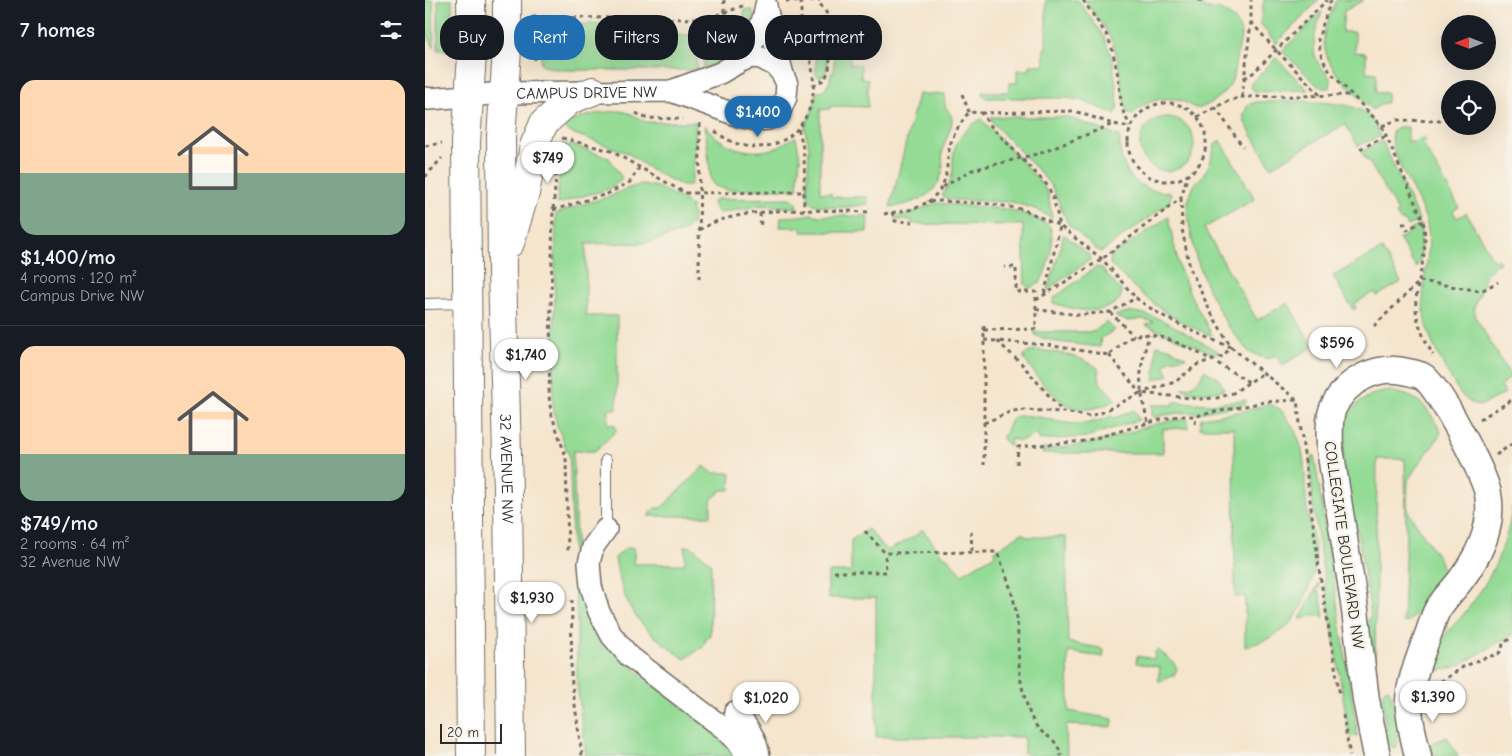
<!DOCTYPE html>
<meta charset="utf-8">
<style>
:root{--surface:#171b24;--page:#242831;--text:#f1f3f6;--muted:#9ea1a6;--line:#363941;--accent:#1f6fb2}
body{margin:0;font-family:"Comic Neue",sans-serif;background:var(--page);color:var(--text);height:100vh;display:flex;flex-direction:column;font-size:19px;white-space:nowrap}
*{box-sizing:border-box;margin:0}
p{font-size:16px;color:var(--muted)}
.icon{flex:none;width:28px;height:28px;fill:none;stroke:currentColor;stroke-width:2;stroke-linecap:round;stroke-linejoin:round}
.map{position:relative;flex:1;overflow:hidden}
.sheet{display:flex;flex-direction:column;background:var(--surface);width:425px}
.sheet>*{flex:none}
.top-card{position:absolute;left:15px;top:15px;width:475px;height:45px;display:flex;gap:10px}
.needle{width:32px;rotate:270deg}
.buttons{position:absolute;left:1016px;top:15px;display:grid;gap:10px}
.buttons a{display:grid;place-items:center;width:55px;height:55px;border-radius:50%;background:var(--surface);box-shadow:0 5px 20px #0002;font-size:25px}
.scale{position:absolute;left:15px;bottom:12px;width:62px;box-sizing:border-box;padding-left:5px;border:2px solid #2b2b2b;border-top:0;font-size:14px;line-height:18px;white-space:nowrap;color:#2b2b2b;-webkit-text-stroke:4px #f7f3e8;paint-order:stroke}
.price{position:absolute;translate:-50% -42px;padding:0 11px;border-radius:18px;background:#fff;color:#222;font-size:16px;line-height:32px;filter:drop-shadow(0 1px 2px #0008)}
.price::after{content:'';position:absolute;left:50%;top:30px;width:15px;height:11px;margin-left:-8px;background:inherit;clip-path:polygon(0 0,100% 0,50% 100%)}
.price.selected{background:var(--accent);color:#fff}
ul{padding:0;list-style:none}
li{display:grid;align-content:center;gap:10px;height:265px;padding:0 20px}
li+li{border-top:1px solid var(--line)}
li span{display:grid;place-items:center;height:155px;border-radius:15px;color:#555}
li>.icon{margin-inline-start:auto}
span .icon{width:90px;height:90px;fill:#fffc;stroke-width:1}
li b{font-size:21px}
h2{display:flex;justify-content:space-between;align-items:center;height:60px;padding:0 20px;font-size:21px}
.chip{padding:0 18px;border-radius:20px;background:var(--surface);box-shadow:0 5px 20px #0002;font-size:18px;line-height:45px}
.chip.selected{background:var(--accent);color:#fff}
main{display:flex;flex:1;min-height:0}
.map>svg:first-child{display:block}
.green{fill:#94db96;stroke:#608360}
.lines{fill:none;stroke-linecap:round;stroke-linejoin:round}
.service-casing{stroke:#726c64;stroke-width:12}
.minor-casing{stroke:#726c64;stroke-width:24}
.tertiary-casing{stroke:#726c64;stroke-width:29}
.secondary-casing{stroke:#726c64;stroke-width:30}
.path{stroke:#726c64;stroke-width:3;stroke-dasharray:4 4;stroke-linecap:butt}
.service{stroke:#fff;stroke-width:10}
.minor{stroke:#fff;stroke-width:21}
.tertiary{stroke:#fff;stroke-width:26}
.secondary{stroke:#fff;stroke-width:28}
.labels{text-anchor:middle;stroke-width:5;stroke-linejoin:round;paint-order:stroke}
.street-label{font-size:16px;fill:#2b2b2b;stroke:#f7f3e8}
</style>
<main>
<section class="sheet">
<h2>7 homes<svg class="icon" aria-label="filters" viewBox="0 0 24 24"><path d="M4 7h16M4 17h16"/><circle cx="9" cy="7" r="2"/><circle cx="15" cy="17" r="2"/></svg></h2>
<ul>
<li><span style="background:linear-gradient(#ffd9b3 60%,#7fa58c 0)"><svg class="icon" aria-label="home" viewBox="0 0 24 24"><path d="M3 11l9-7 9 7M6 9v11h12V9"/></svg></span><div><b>$1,400/mo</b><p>4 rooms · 120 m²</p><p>Campus Drive NW</p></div></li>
<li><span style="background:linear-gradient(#ffd9b3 70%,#7fa58c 0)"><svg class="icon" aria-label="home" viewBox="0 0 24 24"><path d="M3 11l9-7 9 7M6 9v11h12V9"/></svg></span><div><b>$749/mo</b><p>2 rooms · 64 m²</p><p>32 Avenue NW</p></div></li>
</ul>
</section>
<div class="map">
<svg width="1087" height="756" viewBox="0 0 1087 756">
<rect width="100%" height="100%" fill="#f7f3e8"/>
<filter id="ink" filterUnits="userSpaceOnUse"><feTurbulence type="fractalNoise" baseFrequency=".02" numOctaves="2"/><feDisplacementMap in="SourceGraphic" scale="10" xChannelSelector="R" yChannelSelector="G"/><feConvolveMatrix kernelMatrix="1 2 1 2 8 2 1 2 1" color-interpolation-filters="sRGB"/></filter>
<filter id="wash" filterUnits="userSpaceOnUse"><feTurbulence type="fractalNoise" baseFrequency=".0096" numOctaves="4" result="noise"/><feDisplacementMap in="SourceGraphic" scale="20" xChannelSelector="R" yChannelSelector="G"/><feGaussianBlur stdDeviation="1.12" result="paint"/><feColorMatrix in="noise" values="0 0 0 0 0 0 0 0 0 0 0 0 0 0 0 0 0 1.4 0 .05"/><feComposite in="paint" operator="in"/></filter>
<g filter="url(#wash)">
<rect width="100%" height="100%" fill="#f5e5cd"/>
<path class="green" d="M0,0H8L9,48L0,29Z
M13,0H27V50H13Z
M621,0H653L679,37L688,61L693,106L690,114L655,100L642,98H561L557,94V92H584V83H592V70H605V65H619V48H621Z
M660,0H713L776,5L781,9C784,9 789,8 792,9C804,12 816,24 816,36C815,44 813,52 811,59C809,70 809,83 800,91C794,97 783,106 775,108C768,109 763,103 757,101C739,95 721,101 708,114L703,113C695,93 697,70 690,49C684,30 670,17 660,0Z
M839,0H894L851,44L835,23Z
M911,0H939L919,11L917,32H930V50L928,52L941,53V72L951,73V93H962V103H958L947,110C928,90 897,68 899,37C900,24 907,12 911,0Z
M319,10H328V22L319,42L305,57L279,69L278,29L311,27V24L316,26L317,21H319Z
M897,11C892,26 884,47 893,63C896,68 902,74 906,79L905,88H898L891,84L857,51Z
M124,24H201V35H272V70H137L123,67L116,64V43L119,42V30H124Z
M395,28H401V35L402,36V69H401V75H396V77L391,75V38H395Z
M409,31H417V50H425V64L436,65V78L443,79V107L405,106V109L395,110V193H406V197H443V204C428,207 399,210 386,203L382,194L384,147L380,130V126L389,107L391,93L399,90L401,86L404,85L406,73H409Z
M851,58L883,90L831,92L827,89L826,83Z
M493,94H520C520,97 519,102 520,105C522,111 526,113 527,119C527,129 520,139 518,149C516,157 519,165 517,173C510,198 487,204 465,207Z
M883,101C901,103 933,103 945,117C950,122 952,130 955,136L933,146L920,124L846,167L819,121V113L823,105L830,102Z
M196,111L204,113L221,122H271L270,154L266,185L258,186L226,170L203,153L144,132L139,126C155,115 177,112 196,111Z
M566,117H642L694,136C696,141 694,149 696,155C702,181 718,191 744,192L746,194L744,203L679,250L675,252L672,250L643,224L627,187L612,169L567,122Z
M715 144a27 27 0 1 1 54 0a27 27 0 1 1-54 0Z
M556,119L594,158L619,187L623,194L627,218L610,209L587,202L526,200L517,196C521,189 525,183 527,175C529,167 527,159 529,152C531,138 544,126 556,119Z
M280,125C295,147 325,157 350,148C358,145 364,139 371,137L375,158L372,189L303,190L290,186L286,181Z
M973,127H983V142H990L998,137L1001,141L998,144L1034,207L1028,211L1032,218L1041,213L1069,261L1073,259L1075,263L1068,266L1066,270L1061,273L1055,295L1053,296L1049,308L1051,318L1086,377L1078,383L1075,387L1080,393L1055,406C1038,403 1032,388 1024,375C1005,341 995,321 999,281C1002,262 1006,243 1002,224C995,195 965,162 967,132Z
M793,141H796L830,199L779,228L832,320L863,303L888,347L857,365L851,355L842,359L824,352L802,325L784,291L771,258L762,214L763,201L770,183L778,176L785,163L790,145Z
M957,141L994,220L983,226L980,221H976L971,214L973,212L943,160L942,161L936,152Z
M137,144L150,146L184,158L197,178C187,192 170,192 154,197C146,199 140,203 132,204Z
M217,184L232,187L261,201L266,206L268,220L265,227L257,232L221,243L161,244V316H192V409H184L183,424L190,425L191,431L170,451H148L152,572L156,592L168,623L186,650L302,744L310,756H161L152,683V620L148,569L145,469L144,455L132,426L128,405L131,214L155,205L186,196L198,190Z
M366,198L372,203L371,208L338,205L295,213C291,211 288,205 288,201L292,199Z
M511,203L581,209L606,216L624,225C632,240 622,271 614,284L604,288L600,285L598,225L487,224V220H471L470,217L484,214Z
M386,214L394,216H443L442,232H376V227H355L356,217L376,216Z
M743,217L754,267L766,296L787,335H785C742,318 718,297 685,264L686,256Z
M996,224V258L991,267L974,239L983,234L982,232Z
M640,235L665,256L666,259L622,290L634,254L638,236Z
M957,249L976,282L952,296L949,292L929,304L931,308L928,310L908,276Z
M671,267L676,268L696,291C697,297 695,300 689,304C671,316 647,309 628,303L629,298Z
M705,312C734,312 768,339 793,351V353L790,354L785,352L721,325L729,322L718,319L703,321L691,317V315Z
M682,322L690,330L676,338L675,347L633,342L611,336L609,332H668Z
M733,345L744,348L761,357L744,360L740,366L744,375L729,380L731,367V346Z
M609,350C632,352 654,355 673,368L675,383L691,400C645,425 625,394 599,359V355Z
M779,370L793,378L799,388L798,390C785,392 768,396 757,388C768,388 776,380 779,370Z
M964,391C995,396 1001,405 1016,432L1010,443L994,463L983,480L982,504L984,513L1014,558L1020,576C1010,593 997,613 980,623L978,622L981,528L980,459H952L950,664L941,626L946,614L932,530L928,525L914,438L920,421L932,404L946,395Z
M821,400V404L779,412L753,413L727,417V405H747L749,402L786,404Z
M843,404C847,406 853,407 856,410C859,413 861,417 863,420C884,449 878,475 882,508C885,526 892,547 890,565C888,581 876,613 864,625C852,637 835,642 820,647V596L810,597L809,428H775L776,418L819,411Z
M709,410L714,420L661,437L614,440L613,434L596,441L586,439L585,446L577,439L587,418C603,410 633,424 652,424C664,424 675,421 686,416L690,418Z
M763,419V428L738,429V453H617V449C641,448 664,444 687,438C712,430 736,420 763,419Z
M889,455L933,736L926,737L924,735L888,506L885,461Z
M279,466L288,473H306L305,490H297L286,500V516H223L230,508H236Z
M1087,508V635L1031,667L1006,672C1008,664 1009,654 1013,646C1020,632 1033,622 1042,610C1065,581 1083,544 1087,508Z
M443,529L462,551L492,535L497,529L515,551V555L521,556L537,574L570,555L569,551L597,533L603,537H641L643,642L679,649L678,657L643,652L644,711L688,719L687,727L641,725L642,756H609L599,753V737H451V598H403V572H426V540Z
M260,546L267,547L286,563L285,636L282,637L278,647L260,659C214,627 200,613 190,558L201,548H209V564H260Z
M894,583L895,588L891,589L892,592H895L899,617L888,616L875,619Z
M733,650L748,662L752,669L749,675L735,682L733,680L735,667L711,663L712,656L729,659L730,652Z
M960,689H964C970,703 975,732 972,747L968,748L962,743L957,695Z
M1022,737L1033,756H1008L1005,744Z"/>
</g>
<g filter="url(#ink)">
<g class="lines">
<defs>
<path id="service" d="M0,304L42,303
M181,529V460"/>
<g id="minor">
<path d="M341,7L358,75"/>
<path d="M316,61C328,44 338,26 341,5"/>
<path id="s1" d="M0,98L4,99L80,93L246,91L295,73L316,61L327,57L336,58L351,66L358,75L362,84L361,97L355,111L343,119L332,120L314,116L246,91"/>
<path d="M181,529L168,547L164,563L166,586L174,612L187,636L204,656L301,730C309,738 317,745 320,756"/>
<path d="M310,712C322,725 331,738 334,756"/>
</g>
<path id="tertiary" d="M952,756L941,700L929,602L905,449C905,437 903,420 908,408C921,380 952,364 983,372C987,373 993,374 997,376C1013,384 1060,475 1063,494C1069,526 1054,556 1035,581C1028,590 1020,598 1014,607C1009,614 1007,624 1004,632C997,652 985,679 984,700C982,712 990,743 993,756"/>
<g id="secondary">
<path d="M46,0L47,55L41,142L46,756"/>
<path id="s2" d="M82,0V50L76,137L77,271L83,491L86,756"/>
<path d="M85,243L100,193L109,146L119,123L145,100L168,91"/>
</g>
</defs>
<use href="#service" class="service-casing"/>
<use href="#minor" class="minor-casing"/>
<use href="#tertiary" class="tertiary-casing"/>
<use href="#secondary" class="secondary-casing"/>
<path class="path" d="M299,0V13
M658,0L683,37L687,48L693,76L697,109L705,126
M773,0H778
M906,0L893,39L897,58L905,72L957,126L998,221C1004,250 994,272 991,299C989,318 999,339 1008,355
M361,1L395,0
M376,1V34
M108,16L110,60
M108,17L275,19L299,13L320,5
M275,19V58
M826,22L851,50L895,95
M819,78L828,73L902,0
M388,86L400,79L404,70L405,57L403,15L393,1
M537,94L544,112
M817,97L826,22V0
M703 142a39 39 0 1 1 78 0a39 39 0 1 1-78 0Z
M790,107L818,147
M211,113L220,118L258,119
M556,113L649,111L688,124L705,127
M772,117L803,101L817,97L925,95
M957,126L972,120L1020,121
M373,129C383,155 378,183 379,210
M290,131C328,163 381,145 388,94C391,68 381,43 368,21
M137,138L186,151L260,193L378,192
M0,146L17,143
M935,149L961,136
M132,165L128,210L124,396L126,413L141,457L143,554
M0,177L17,158
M518,187L547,170L616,153L688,124
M756,198L757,229L765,268L785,311L806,347L872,400L894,569L915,696
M503,202C524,184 520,175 524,150C527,135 535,124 544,112L556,113L564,124L622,185L628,197L635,226L619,296
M128,210L182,194L205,182L214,168
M467,212L470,221L487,222
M335,213L336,227
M459,214L489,209L503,202L515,201L566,204L597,209L635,226L677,259L711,298
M977,224H980L982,230L998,221
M274,230C282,226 290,221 299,219C342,207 399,210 443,212
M274,279L275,122
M611,300L677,259L756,198L762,177
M685,312L709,336
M559,326V465
M949,326L995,281L1056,291L1073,282
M921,328L928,340
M559,330L611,329V292H591V267H579
M559,340L622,345L684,355C691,349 701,339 709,336C732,329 767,350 787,360L798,356L806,347C773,334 740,320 711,298L685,312L653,315L608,309
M572,341L596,363L637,411
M684,355L715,393L750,382L773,364L787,360L824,382
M1055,419L1087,400
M723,422C713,385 713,373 724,335
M559,423L587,411L600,410L638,412L664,416L676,413L715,393L776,399L792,398L808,393L838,373
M770,424L771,416
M1071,455L1087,444
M592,464L593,447L660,441L734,420L753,416H771L840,402L871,400
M440,531L460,553L572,552C581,574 589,595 592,618C594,643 592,668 598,691C601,702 604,715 610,724C619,738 632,736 636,756
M546,531L547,552
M409,572H461L460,553
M147,600L146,676L157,756
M1009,686L1038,667L1059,658L1073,654L1077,650L1078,643L1087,638
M918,715L925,756"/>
<use href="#service" class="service"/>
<use href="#minor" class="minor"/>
<use href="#tertiary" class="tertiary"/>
<use href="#secondary" class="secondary"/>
</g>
</g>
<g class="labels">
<g class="street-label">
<text dy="6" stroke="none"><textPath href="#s1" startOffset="162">CAMPUS DRIVE NW</textPath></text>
<text dy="6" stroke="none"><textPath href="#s2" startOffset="469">32 AVENUE NW</textPath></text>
<text transform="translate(920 545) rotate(82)" y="6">COLLEGIATE BOULEVARD NW</text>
</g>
</g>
</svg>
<div class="buttons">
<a><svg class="needle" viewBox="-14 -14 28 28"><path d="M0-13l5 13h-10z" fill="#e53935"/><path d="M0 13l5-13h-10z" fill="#9ea1a6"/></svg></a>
<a><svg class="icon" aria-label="locate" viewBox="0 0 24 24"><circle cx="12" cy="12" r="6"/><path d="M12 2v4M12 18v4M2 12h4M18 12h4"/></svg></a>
</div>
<div class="scale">20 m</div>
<b class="price selected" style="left:333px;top:138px">$1,400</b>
<b class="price" style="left:123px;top:184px">$749</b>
<b class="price" style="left:912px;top:369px">$596</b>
<b class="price" style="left:101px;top:381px">$1,740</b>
<b class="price" style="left:107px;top:624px">$1,930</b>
<b class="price" style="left:1008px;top:723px">$1,390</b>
<b class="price" style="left:341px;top:724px">$1,020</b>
<div class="top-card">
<a class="chip">Buy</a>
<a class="chip selected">Rent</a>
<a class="chip">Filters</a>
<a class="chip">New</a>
<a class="chip">Apartment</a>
</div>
</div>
</main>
